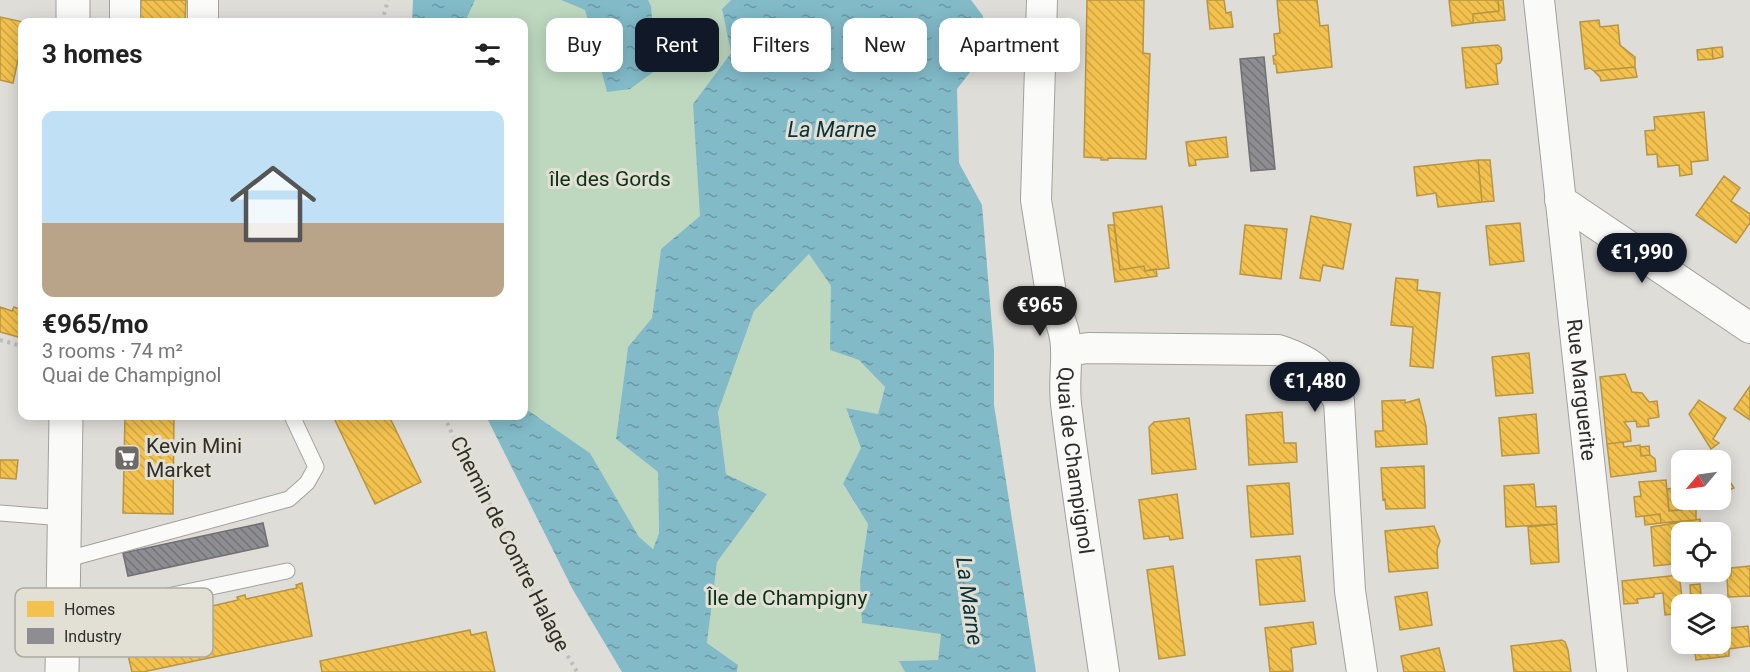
<!DOCTYPE html>
<meta charset="utf-8">
<style>
:root{--surface:#fff;--page:#f6f6f6;--text:#222;--muted:#767676;--line:#e0e0e0;--accent:#111827}
body{margin:0;font-family:Roboto,sans-serif;background:var(--page);color:var(--text);height:100vh;display:flex;flex-direction:column;font-size:22px;white-space:nowrap}
*{box-sizing:border-box;margin:0}
p{font-size:20px;color:var(--muted)}
.icon{flex:none;width:33px;height:33px;fill:none;stroke:currentColor;stroke-width:2;stroke-linecap:round;stroke-linejoin:round}
.map{position:relative;flex:1;overflow:hidden}
.side{position:absolute;left:18px;top:18px;width:510px;height:402px;display:flex;flex-direction:column;background:var(--surface);border-radius:12px;box-shadow:0 3px 15px #0003}
.side>*{flex:none}
.banner{position:absolute;left:546px;top:18px;width:570px;height:54px;display:flex;gap:12px}
.needle{width:39px;rotate:241deg}
.buttons{position:absolute;left:1671px;top:450px;display:grid;gap:12px}
.buttons a{display:grid;place-items:center;width:60px;height:60px;border-radius:12px;background:var(--surface);box-shadow:0 3px 15px #0003;font-size:30px}
.price{position:absolute;translate:-50% -51px;padding:0 14px;border-radius:21px;background:var(--accent);color:#fff;font-size:20px;line-height:39px;filter:drop-shadow(0 2px 3px #0008)}
.price::after{content:'';position:absolute;left:50%;top:36px;width:18px;height:14px;margin-left:-9px;background:inherit;clip-path:polygon(0 0,100% 0,50% 100%)}
.price.on{background:#222;color:#fff}
ul{padding:0;list-style:none}
li{display:grid;align-content:center;gap:12px;height:318px;padding:0 24px}
li+li{border-top:2px solid var(--line)}
li span{display:grid;place-items:center;height:186px;border-radius:12px;color:#555}
li>.icon{margin-inline-start:auto}
span .icon{width:108px;height:108px;fill:#fffc;stroke-width:1}
li b{font-size:26px}
h2{display:flex;justify-content:space-between;align-items:center;height:72px;padding:0 24px;font-size:26px}
.chip{padding:0 21px;border-radius:12px;background:var(--surface);box-shadow:0 3px 15px #0003;font-size:21px;line-height:54px}
.chip.on{background:var(--accent);color:#fff}
.map>svg:first-child{display:block}
.green{fill:#bed8bf}
.water{fill:url(#water-ripples)}
.homes{fill:url(#homes-back-hatch);stroke:#b89543;stroke-width:1.5}
.industry{fill:url(#industry-back-hatch);stroke:#717073;stroke-width:1.5}
.lines{fill:none;stroke-linecap:round;stroke-linejoin:round}
.lane-casing{stroke:#a2a19d;stroke-width:17}
.street-casing{stroke:#a2a19d;stroke-width:32}
.secondary-casing{stroke:#a2a19d;stroke-width:35}
.path{stroke:#bcbcba;stroke-width:4;stroke-dasharray:3 4.5;stroke-linecap:butt}
.lane{stroke:#fafaf9;stroke-width:15}
.street{stroke:#fafaf9;stroke-width:30}
.secondary{stroke:#fafaf9;stroke-width:33}
.labels{text-anchor:middle;stroke-width:6;stroke-linejoin:round;paint-order:stroke}
.park-label{font-size:21px;fill:#0a3316;stroke:#e2dfd4}
.street-label{font-size:21px;fill:#2f2e2a;stroke:#e2dfd4}
.poi-label{font-size:21px;fill:#2f2e2a;stroke:#e2dfd4;text-anchor:start}
.water-label{font-size:22px;font-style:italic;fill:#0a323b;stroke:#e2dfd4}
.key{fill:#e2dfd4;stroke:#acaaa1;stroke-width:1.5}
.key-label{font-size:16px;fill:#2f2e2a}
</style>
<div class="map">
<svg width="1750" height="672" viewBox="0 0 1750 672">
<defs>
<pattern id="water-ripples" width="26" height="14" patternUnits="userSpaceOnUse" patternTransform="scale(1.5)"><rect width="26" height="14" fill="#82bac8"/><path d="M2 4q2-2 4 0t4 0M15 11q2-2 4 0t4 0" fill="none" stroke="#6b98a3"/></pattern>
<pattern id="homes-back-hatch" width="6" height="6" patternUnits="userSpaceOnUse" patternTransform="scale(1.5)"><rect width="6" height="6" fill="#f2c14e"/><path d="M-1 5l2 2M0 0l6 6M5-1l2 2" fill="none" stroke="#d0a644"/></pattern>
<pattern id="industry-back-hatch" width="6" height="6" patternUnits="userSpaceOnUse" patternTransform="scale(1.5)"><rect width="6" height="6" fill="#8d8d92"/><path d="M-1 5l2 2M0 0l6 6M5-1l2 2" fill="none" stroke="#747477"/></pattern>
</defs>
<rect width="100%" height="100%" fill="#deddd8"/>
<path class="green" d="M475,0H561L585,10L607,92L651,6L648,0H731L722,9L731,53L693,104L701,216L661,249L652,318L628,347L616,439L658,472L659,533L653,549L639,537L590,453L526,409L524,405V22H465Z
M809,254L831,286V350L859,360L885,387L878,414L846,408L861,448L843,485L868,524L860,579L942,634L938,660L900,661L905,672H737L738,665L707,643L717,562L767,494L726,474L718,412L754,311Z"/>
<path class="water" d="M413,0H475L465,22H412Z
M561,0H648L651,6L656,70L630,89L607,92L585,10Z
M731,0H971L983,16L978,62L957,89L959,163L982,205L994,351V405L1036,672H905L899,661L938,660L941,634L862,623L860,579L868,524L843,484L861,448L846,408L878,414L885,387L859,360L830,350L831,286L809,254L754,311L718,412L726,474L767,494L717,562L707,643L738,665L737,672H622L573,590L486,416H524V405L526,409L590,453L639,537L653,549L659,533L658,472L616,439L628,347L652,318L661,249L700,216L693,104L731,53L722,9Z"/>
<path class="homes" d="M141,0H186L185,22H140Z
M1087,0H1144L1143,53L1150,54L1146,159L1108,158V160H1101V158L1084,157Z
M1207,0H1224L1226,13L1231,12L1233,27L1210,29Z
M1277,0H1317L1320,26L1328,25L1332,67L1277,73L1276,64H1274L1273,56L1276,55L1274,34L1280,33Z
M1449,0H1498L1499,11L1473,14V23L1452,26Z
M1498,0H1503L1505,20L1473,23V14L1499,11Z
M0,17L23,22L22,41L13,83L0,80Z
M1599,20L1600,27L1618,25L1620,45L1635,57V67L1594,71L1590,68L1585,69L1580,22Z
M1498,45L1501,48L1502,59L1500,63L1496,64L1498,84L1466,88L1462,48Z
M1722,47L1723,57L1713,59L1712,48Z
M1712,48L1713,59L1698,60L1697,50Z
M1635,67L1637,77L1601,81L1600,77L1594,71Z
M1704,112L1708,160L1691,162L1692,174L1680,176L1679,165L1658,167L1657,154L1647,155L1645,131L1655,130L1654,117Z
M1226,137L1228,157L1195,160L1196,165L1189,166L1186,142Z
M1478,160H1490L1494,201L1482,202Z
M1478,160L1482,202L1438,207L1436,193L1417,196L1414,167Z
M1724,176L1740,188L1731,201L1750,214V223L1736,243L1696,215Z
M1162,206L1169,268L1145,271L1144,266L1120,270L1113,213Z
M1311,216L1351,224L1343,269L1323,265L1320,281L1300,278Z
M1520,223L1524,261L1490,265L1486,226Z
M1108,225H1114L1120,270L1144,266L1145,271L1156,269L1157,276L1115,282Z
M1245,225L1287,229L1281,279L1240,274Z
M1396,278L1418,280L1417,290L1440,293L1433,368L1410,366L1413,327L1391,325Z
M0,307L12,311L14,307L22,310V338L0,332Z
M1529,353L1533,393L1496,396L1492,357Z
M1625,374L1632,392L1642,393L1649,402L1657,401L1659,417L1648,419L1649,426L1637,427L1636,421L1624,422L1630,430L1631,441L1607,444L1600,377Z
M1750,386V420L1734,409Z
M1419,399L1426,426L1427,444L1376,447L1375,431H1383L1382,401L1405,400V403Z
M1699,400L1726,418L1713,439L1719,443L1711,449L1689,414Z
M1282,412L1284,443H1296L1297,462L1249,465L1246,415Z
M1536,414L1539,453L1502,456L1499,418Z
M125,416H174L173,514L123,513Z
M333,416H389L421,482L375,504Z
M1189,418L1196,469L1152,474L1149,427L1154,422Z
M1623,442L1624,447L1640,445L1641,456L1650,455L1655,459L1656,471L1611,477L1607,444Z
M1649,446L1650,455L1641,456L1640,447Z
M0,460H18L16,479L0,478Z
M1424,466L1425,508L1386,509L1385,499L1383,500L1381,468Z
M1720,466L1734,488L1723,493L1720,489Z
M1666,480L1669,511L1696,508V520L1661,523L1660,514L1636,517L1634,497L1641,496L1639,482Z
M1289,483L1293,534L1251,537L1247,486Z
M1534,484L1536,507L1556,506L1557,524L1506,527L1504,486Z
M1676,488L1680,491L1682,510L1669,511L1667,489Z
M1177,494L1183,538L1170,540L1169,536L1144,539L1139,500Z
M1660,514L1661,523L1645,525L1644,516Z
M1700,519L1702,532H1682V563L1654,566L1651,527Z
M1557,524L1559,562L1531,564L1528,527Z
M1434,526L1440,541L1437,550L1438,568L1389,572L1385,531Z
M1300,556L1305,601L1260,605L1256,560Z
M1173,566L1185,655L1159,659L1147,570Z
M1750,566V596L1728,597L1727,576H1731V568Z
M1679,575L1683,604L1682,613L1665,615L1663,593L1654,594V597L1637,599L1638,603L1624,604L1622,581Z
M302,583L312,636L143,672H132L120,621L126,620V624L178,614V610L185,608L186,612L238,600L237,597L245,595L246,599L297,588L296,585Z
M1700,584L1702,604H1712H1691L1690,585Z
M1427,592L1432,625L1400,630L1395,597Z
M1313,622L1316,644L1291,648L1293,671L1270,672L1265,628Z
M1748,626L1750,646L1729,649V656L1696,660L1694,644H1720V629Z
M470,630L471,635L486,632L495,672H322L320,661Z
M1562,640L1565,642L1568,650L1571,672H1514L1511,646Z
M1439,648L1445,672H1404L1401,656Z"/>
<path class="industry" d="M1264,57L1275,169L1251,171L1240,59Z
M263,523L268,546L128,576L123,553Z"/>
<g class="lines">
<defs>
<path id="lane" d="M0,513L64,518
M64,560L289,499L307,483L316,467L292,416
M63,618L287,571"/>
<g id="street">
<path id="s1" d="M1042,0L1036,200L1053,306C1075,343 1062,366 1066,404C1077,494 1091,583 1104,672"/>
<path id="s2" d="M1539,0L1612,672"/>
<path d="M125,22V0"/>
<path d="M203,22V0"/>
<path d="M1560,200L1750,328"/>
<path d="M1067,351L1088,348L1278,350C1314,362 1320,370 1339,401L1350,591L1362,672"/>
</g>
<path id="secondary" d="M73,22V0
M62,672L66,416"/>
</defs>
<use href="#lane" class="lane-casing"/>
<use href="#street" class="street-casing"/>
<use href="#secondary" class="secondary-casing"/>
<path class="path" d="M382,22L388,0
M0,340L22,346
M444,416L462,455L504,529L544,615L577,672"/>
<use href="#lane" class="lane"/>
<use href="#street" class="street"/>
<use href="#secondary" class="secondary"/>
</g>
<defs>
<symbol id="supermarket-square" viewBox="-11 -11 22 22"><rect x="-9" y="-9" width="18" height="18" rx="4" fill="#6c6b67" stroke="#e2dfd4"/><path d="M-6-5.5h2.5l.6 2H6L4.5 2H-2.5L-4.4-4H-6ZM-1.5 3.2a1.3 1.3 0 1 0 .1 0ZM3 3.2a1.3 1.3 0 1 0 .1 0Z" fill="#fff"/></symbol>
</defs>
<g fill-rule="evenodd">
<use href="#supermarket-square" x="112" y="443" width="30" height="30"/>
</g>
<g class="labels">
<g class="park-label">
<text x="610" y="186">île des Gords</text>
<text x="787" y="605">Île de Champigny</text>
</g>
<g class="street-label">
<text dy="7" stroke="none"><textPath href="#s2" startOffset="392">Rue Marguerite</textPath></text>
<text dy="7" stroke="none"><textPath href="#s1" startOffset="465">Quai de Champignol</textPath></text>
<text transform="translate(510 544) rotate(63)" y="7">Chemin de Contre Halage</text>
</g>
<g class="poi-label">
<text x="146" y="453">Kevin Mini<tspan x="146" dy="24">Market</tspan></text>
</g>
<g class="water-label">
<text x="832" y="137">La Marne</text>
<text transform="translate(970 601) rotate(82)" y="8">La Marne</text>
</g>
</g>
<rect x="15" y="588" width="198" height="69" rx="9" class="key"/>
<rect x="27" y="601" width="27" height="16" fill="#f2c14e"/>
<rect x="27" y="628" width="27" height="16" fill="#8d8d92"/>
<g class="key-label">
<text x="64" y="615">Homes</text>
<text x="64" y="642">Industry</text>
</g>
</svg>
<div class="buttons">
<a><svg class="needle" viewBox="-14 -14 28 28"><path d="M0-13l5 13h-10z" fill="#e53935"/><path d="M0 13l5-13h-10z" fill="#767676"/></svg></a>
<a><svg class="icon" aria-label="locate" viewBox="0 0 24 24"><circle cx="12" cy="12" r="6"/><path d="M12 2v4M12 18v4M2 12h4M18 12h4"/></svg></a>
<a><svg class="icon" aria-label="layers" viewBox="0 0 24 24"><path d="M12 4l9 5-9 5-9-5zM3 14l9 5 9-5"/></svg></a>
</div>
<b class="price" style="left:1642px;top:284px">€1,990</b>
<b class="price on" style="left:1040px;top:337px">€965</b>
<b class="price" style="left:1315px;top:413px">€1,480</b>
<div class="banner">
<a class="chip">Buy</a>
<a class="chip on">Rent</a>
<a class="chip">Filters</a>
<a class="chip">New</a>
<a class="chip">Apartment</a>
</div>
<section class="side">
<h2>3 homes<svg class="icon" aria-label="filters" viewBox="0 0 24 24"><path d="M4 7h16M4 17h16"/><circle cx="9" cy="7" r="2"/><circle cx="15" cy="17" r="2"/></svg></h2>
<ul>
<li><span style="background:linear-gradient(#bfe0f5 60%,#b9a48a 0)"><svg class="icon" aria-label="home" viewBox="0 0 24 24"><path d="M3 11l9-7 9 7M6 9v11h12V9"/></svg></span><div><b>€965/mo</b><p>3 rooms · 74 m²</p><p>Quai de Champignol</p></div></li>
</ul>
</section>
</div>
